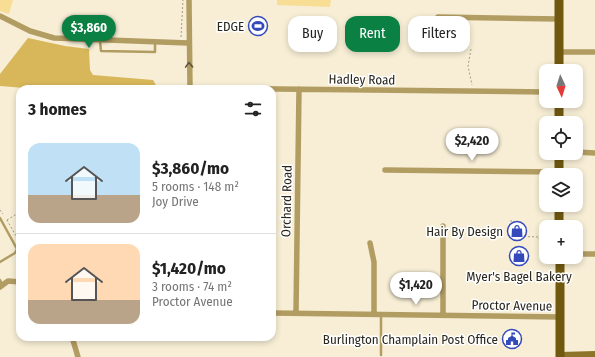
<!DOCTYPE html>
<meta charset="utf-8">
<style>
:root{--surface:#fff;--page:#f6f6f6;--text:#222;--muted:#767676;--line:#e0e0e0;--accent:#0b8043}
body{margin:0;font-family:"Fira Sans Condensed",sans-serif;background:var(--page);color:var(--text);height:100vh;display:flex;flex-direction:column;font-size:15px;white-space:nowrap}
*{box-sizing:border-box;margin:0}
p{font-size:13px;color:var(--muted)}
.icon{flex:none;width:22px;height:22px;fill:none;stroke:currentColor;stroke-width:2;stroke-linecap:round;stroke-linejoin:round}
.map{position:relative;flex:1;overflow:hidden}
.drawer{position:absolute;left:16px;top:85px;width:260px;height:256px;display:flex;flex-direction:column;background:var(--surface);border-radius:12px;box-shadow:0 2px 6px #0003}
.drawer>*{flex:none}
.hud{position:absolute;left:288px;top:16px;width:247px;height:36px;display:flex;gap:8px}
.needle{width:26px;rotate:176deg}
.buttons{position:absolute;left:539px;top:64px;display:grid;gap:8px}
.buttons a{display:grid;place-items:center;width:44px;height:44px;border-radius:8px;background:var(--surface);box-shadow:0 2px 6px #0003;font-size:20px}
.price{position:absolute;translate:-50% -34px;padding:0 9px;border-radius:14px;background:#fff;color:#222;font-size:13px;line-height:26px;filter:drop-shadow(0 1px 2px #0008)}
.price::after{content:'';position:absolute;left:50%;top:24px;width:12px;height:9px;margin-left:-6px;background:inherit;clip-path:polygon(0 0,100% 0,50% 100%)}
.price.selected{background:var(--accent);color:#fff}
ul{padding:0;list-style:none}
li{display:flex;align-items:center;gap:12px;height:100px;padding:0 12px}
li+li{border-top:1px solid var(--line)}
li span{display:grid;place-items:center;flex:none;width:112px;height:80px;border-radius:12px;color:#555}
li>.icon{margin-inline-start:auto}
span .icon{width:48px;height:48px;fill:#fffc;stroke-width:1}
li b{font-size:17px}
h2{display:flex;justify-content:space-between;align-items:center;height:48px;padding:0 12px;font-size:17px}
.tag{padding:0 14px;border-radius:12px;background:var(--surface);box-shadow:0 2px 6px #0003;font-size:14px;line-height:36px}
.tag.selected{background:var(--accent);color:#fff}
.map>svg:first-child{display:block}
.green{fill:#f8dd95}
.forest{fill:#d8b75a}
.lines{fill:none;stroke-linecap:round;stroke-linejoin:round}
.path{stroke:#a29c89;stroke-width:1;stroke-dasharray:2 2;stroke-linecap:butt}
.lane{stroke:#b19c62;stroke-width:2.5}
.street{stroke:#b19c62;stroke-width:5.5}
.secondary{stroke:#8d742a;stroke-width:8}
.primary{stroke:#70590f;stroke-width:9}
.oneway{stroke:#5f5538}
.labels{text-anchor:middle;stroke-width:3;stroke-linejoin:round;paint-order:stroke}
.poi-label{font-size:13px;fill:#29261c;stroke:#fff;text-anchor:end}
.street-label{font-size:13px;fill:#29261c;stroke:#fff}
</style>
<div class="map">
<svg width="595" height="357" viewBox="0 0 595 357">
<rect width="100%" height="100%" fill="#f7eed5"/>
<path class="green" d="M0,0H13L9,14L0,11Z
M277,0H331L330,7L277,5Z
M462,31L461,50L413,51V45L450,44L454,39L450,32Z"/>
<path class="forest" d="M28,38L65,46L89,49L90,70L93,75L153,80L158,89H37L0,86V74Z"/>
<g class="lines">
<path class="path" d="M419,21V27
M411,36L419,28H441
M181,37L183,0
M471,49L468,66L472,85
M142,89L173,88
M18,208L20,211
M0,210L3,214
M7,220L20,243
M7,220L20,212
M511,220L512,236L539,237V239L546,244"/>
<path class="lane" d="M100,41L101,51L155,52V42
M0,218L17,249L15,253L0,262
M0,280L2,284
M381,355V315"/>
<path class="street" d="M189,0L190,88
M0,16L30,31L54,38L188,43
M438,17L559,19
M559,52H595
M178,88L546,92
M576,152L595,153
M385,170L559,172
M370,243L374,262V314
M576,254H595
M0,287L8,281L20,282
M272,313L560,317
M296,313L299,89
M443,315V226
M72,337L78,357"/>
<path class="secondary" d="M560,356L595,355"/>
<path class="primary" d="M559,0V71
M559,101V123
M559,153V175
M559,205V227
M560,257V357"/>
</g>
<defs><path id="oneway-chevron" d="M-2-3.5L2.5 0L-2 3.5" fill="none" stroke-width="1.6" stroke-linecap="round" stroke-linejoin="round"/></defs>
<use class="oneway" href="#oneway-chevron" transform="translate(189 65) rotate(-92)"/>
<defs>
<symbol id="stadium-ring" viewBox="-11 -11 22 22"><circle r="9.5" fill="#fff" stroke="#344abb" stroke-width="1.5"/><path d="M0-5a6.5 5 0 1 0 0 10a6.5 5 0 1 0 0-10ZM-3.5-1.8h7v3.6h-7Z" fill="#344abb"/></symbol>
<symbol id="shop-ring" viewBox="-11 -11 22 22"><circle r="9.5" fill="#fff" stroke="#344abb" stroke-width="1.5"/><path d="M-5-2.5h2.3a2.7 3.5 0 0 1 5.4 0H5L5.5 6h-11ZM-1.5-2.5h3a1.5 2.3 0 0 0-3 0Z" fill="#344abb"/></symbol>
<symbol id="civic-ring" viewBox="-11 -11 22 22"><circle r="9.5" fill="#fff" stroke="#344abb" stroke-width="1.5"/><path d="M-.6-6.5H3V-4.5H.6V-3L4-1V1h2V6H-6V1h2V-1L-.6-3ZM-1.2 2.5V6h2.4V2.5Z" fill="#344abb"/></symbol>
</defs>
<g fill-rule="evenodd">
<use href="#stadium-ring" x="247" y="15" width="22" height="22"/>
<use href="#shop-ring" x="506" y="220" width="22" height="22"/>
<use href="#shop-ring" x="508" y="245" width="22" height="22"/>
<use href="#civic-ring" x="501" y="328" width="22" height="22"/>
</g>
<g class="labels">
<g class="poi-label">
<text x="244" y="31">EDGE</text>
<text x="503" y="236">Hair By Design</text>
<text x="519" y="281" text-anchor="middle">Myer's Bagel Bakery</text>
<text x="498" y="344">Burlington Champlain Post Office</text>
</g>
<g class="street-label">
<text transform="translate(362 79) rotate(1)" y="5">Hadley Road</text>
<text transform="translate(286 201) rotate(-89)" y="5">Orchard Road</text>
<text transform="translate(512 305) rotate(1)" y="5">Proctor Avenue</text>
</g>
</g>
</svg>
<div class="buttons">
<a><svg class="needle" viewBox="-14 -14 28 28"><path d="M0-13l5 13h-10z" fill="#e53935"/><path d="M0 13l5-13h-10z" fill="#767676"/></svg></a>
<a><svg class="icon" aria-label="locate" viewBox="0 0 24 24"><circle cx="12" cy="12" r="6"/><path d="M12 2v4M12 18v4M2 12h4M18 12h4"/></svg></a>
<a><svg class="icon" aria-label="layers" viewBox="0 0 24 24"><path d="M12 4l9 5-9 5-9-5zM3 14l9 5 9-5"/></svg></a>
<a>+</a>
</div>
<b class="price selected" style="left:89px;top:49px">$3,860</b>
<b class="price" style="left:472px;top:162px">$2,420</b>
<b class="price" style="left:416px;top:306px">$1,420</b>
<div class="hud">
<a class="tag">Buy</a>
<a class="tag selected">Rent</a>
<a class="tag">Filters</a>
</div>
<section class="drawer">
<h2>3 homes<svg class="icon" aria-label="filters" viewBox="0 0 24 24"><path d="M4 7h16M4 17h16"/><circle cx="9" cy="7" r="2"/><circle cx="15" cy="17" r="2"/></svg></h2>
<ul>
<li><span style="background:linear-gradient(#bfe0f5 65%,#b9a48a 0)"><svg class="icon" aria-label="home" viewBox="0 0 24 24"><path d="M3 11l9-7 9 7M6 9v11h12V9"/></svg></span><div><b>$3,860/mo</b><p>5 rooms · 148 m²</p><p>Joy Drive</p></div></li>
<li><span style="background:linear-gradient(#ffd9b3 70%,#b9a48a 0)"><svg class="icon" aria-label="home" viewBox="0 0 24 24"><path d="M3 11l9-7 9 7M6 9v11h12V9"/></svg></span><div><b>$1,420/mo</b><p>3 rooms · 74 m²</p><p>Proctor Avenue</p></div></li>
</ul>
</section>
</div>
